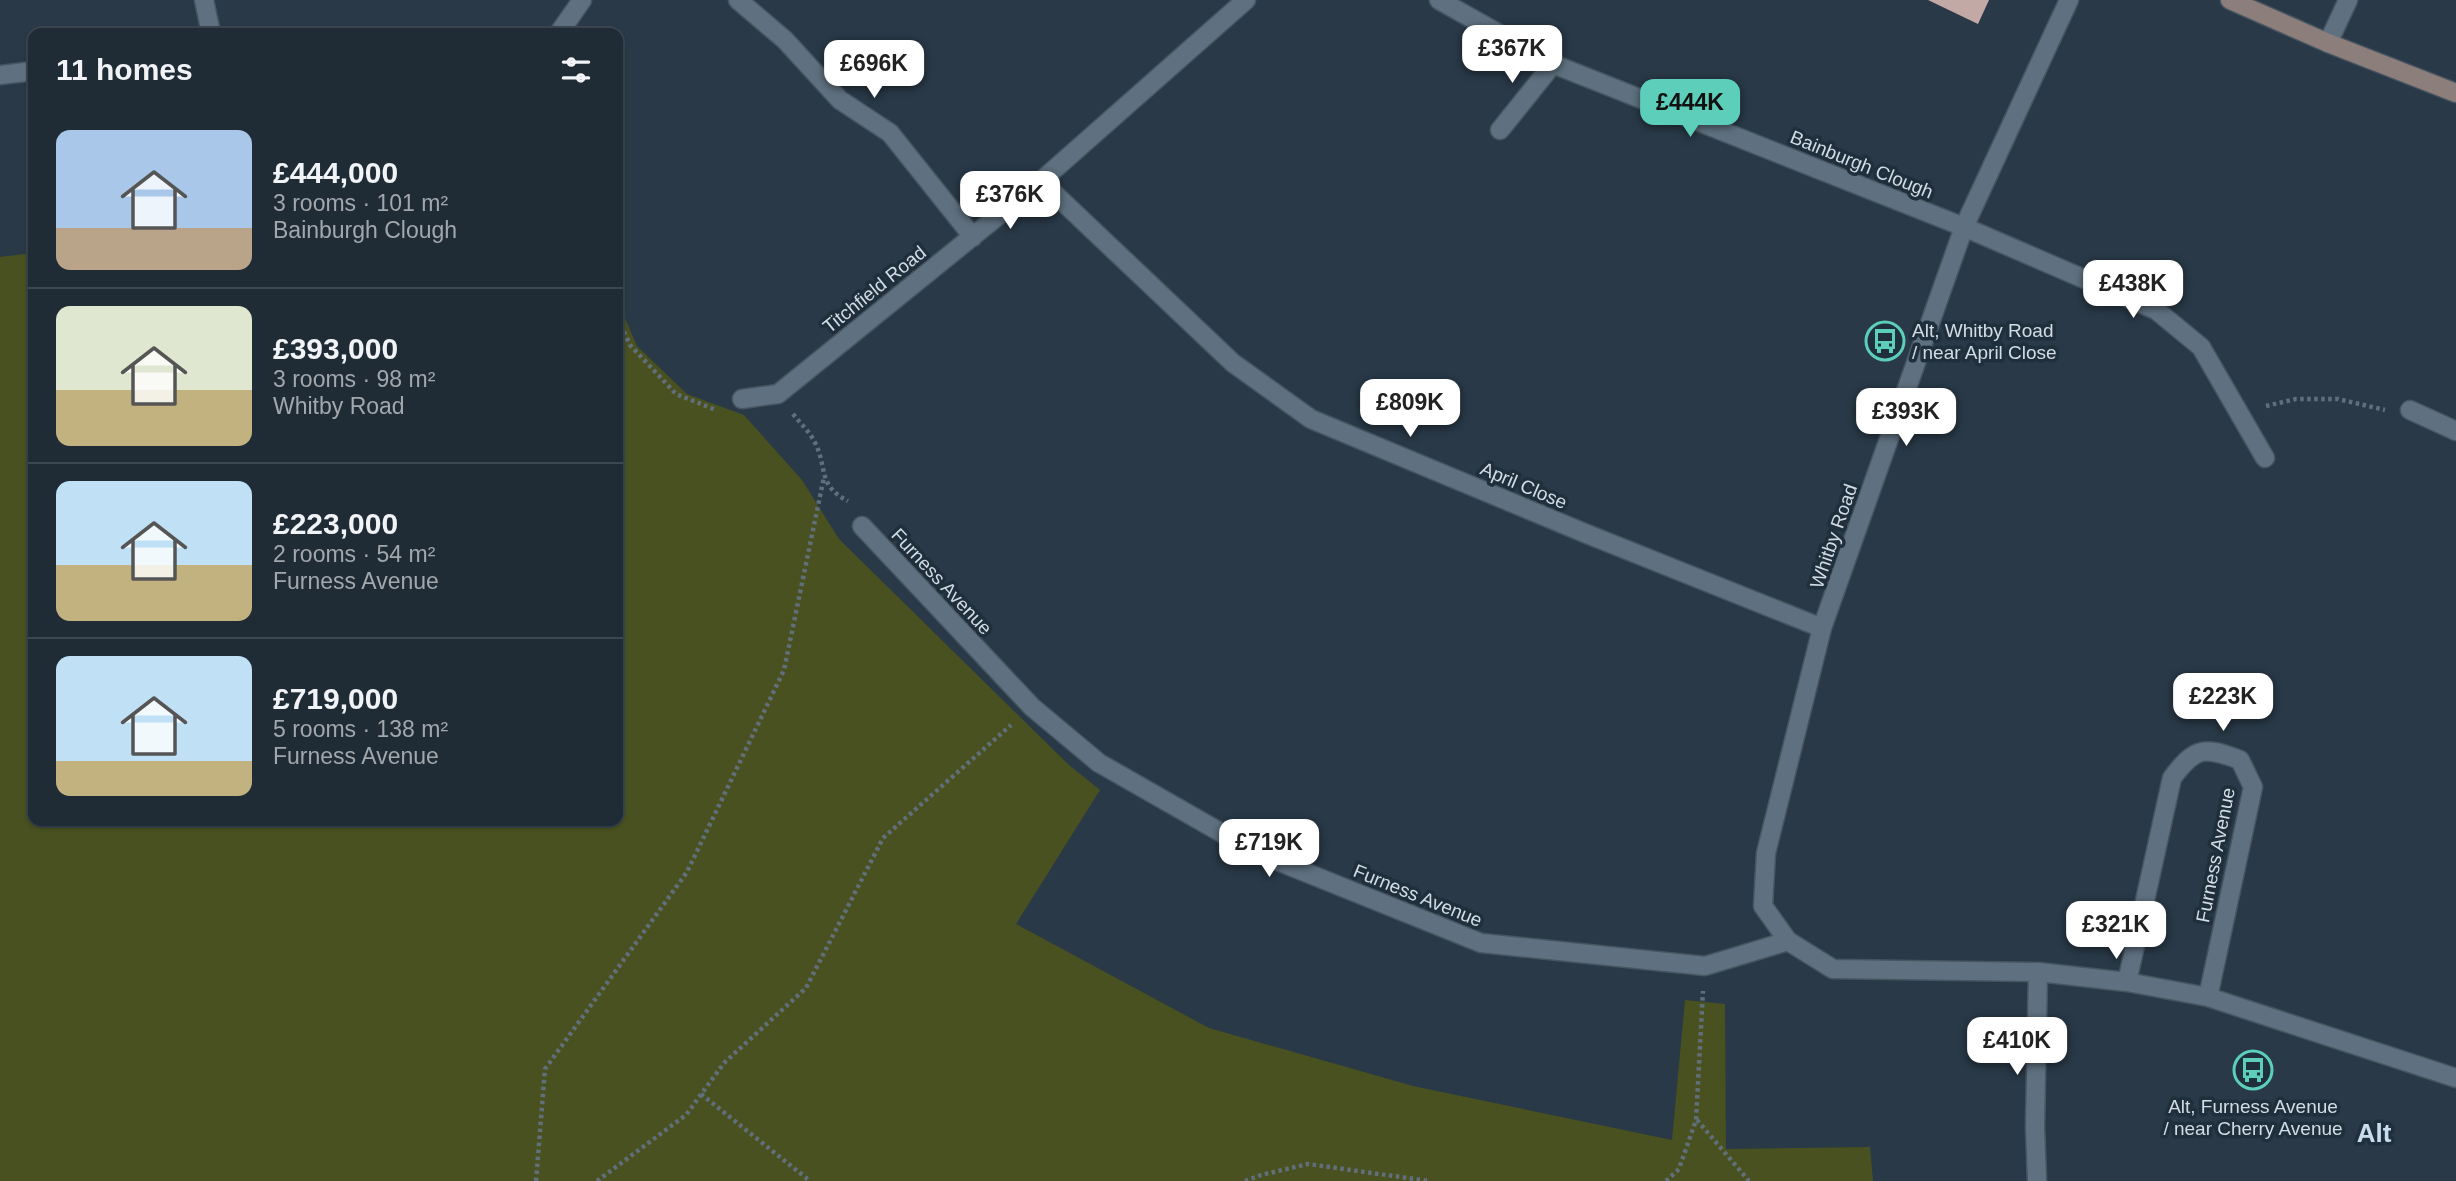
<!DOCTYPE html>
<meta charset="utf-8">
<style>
:root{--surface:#1f2b35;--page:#27333d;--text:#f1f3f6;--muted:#a1a7ad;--line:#3c4750;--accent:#5dceb9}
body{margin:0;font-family:Helvetica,sans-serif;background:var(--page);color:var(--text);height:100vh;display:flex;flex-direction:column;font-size:26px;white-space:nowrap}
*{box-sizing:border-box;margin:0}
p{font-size:23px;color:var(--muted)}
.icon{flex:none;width:38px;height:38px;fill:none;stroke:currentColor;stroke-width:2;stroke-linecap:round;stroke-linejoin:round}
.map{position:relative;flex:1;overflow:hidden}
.details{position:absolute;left:28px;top:28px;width:595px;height:798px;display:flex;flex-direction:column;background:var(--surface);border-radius:14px;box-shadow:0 2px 5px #0004,0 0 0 2px var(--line)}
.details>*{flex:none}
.price{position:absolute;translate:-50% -60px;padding:0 16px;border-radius:14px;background:#fff;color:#222;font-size:23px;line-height:46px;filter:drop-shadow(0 2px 4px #0008)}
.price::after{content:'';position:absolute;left:50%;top:42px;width:21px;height:16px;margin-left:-10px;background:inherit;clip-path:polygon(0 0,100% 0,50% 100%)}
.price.selected{background:var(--accent);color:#111}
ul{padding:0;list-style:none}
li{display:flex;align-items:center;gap:21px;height:175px;padding:0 28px}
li+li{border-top:2px solid var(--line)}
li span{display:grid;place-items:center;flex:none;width:196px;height:140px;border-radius:14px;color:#555}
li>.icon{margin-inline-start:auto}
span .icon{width:84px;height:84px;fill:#fffc;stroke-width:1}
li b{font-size:30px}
h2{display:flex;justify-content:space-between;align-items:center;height:84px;padding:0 28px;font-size:30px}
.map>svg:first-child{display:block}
.green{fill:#48511f}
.building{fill:#c3a9a5}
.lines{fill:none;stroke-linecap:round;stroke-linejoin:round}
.minor-casing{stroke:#475561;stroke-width:21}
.secondary-casing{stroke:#475561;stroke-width:21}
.path{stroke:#616f7b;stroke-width:4.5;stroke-dasharray:3.5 3.5;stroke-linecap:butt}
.minor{stroke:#5f7180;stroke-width:18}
.secondary{stroke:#8c7e7a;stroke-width:18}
.labels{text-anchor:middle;stroke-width:7;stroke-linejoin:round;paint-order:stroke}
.street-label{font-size:19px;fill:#d2dce5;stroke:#1f2f3c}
.poi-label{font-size:19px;fill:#d2dce5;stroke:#1f2f3c;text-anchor:start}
.district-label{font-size:26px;font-weight:bold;fill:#c8dced;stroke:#1f2f3c}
</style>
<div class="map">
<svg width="2456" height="1181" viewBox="0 0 2456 1181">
<rect width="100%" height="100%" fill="#293947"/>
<path class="green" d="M33,253V821H618V302L637,346L687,394L744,415L802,480L839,539L1069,765L1100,790L1016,924L1209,1028L1413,1086L1672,1140L1685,1000L1725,1004L1726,1149L1870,1147L1873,1181H0V257Z"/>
<path class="building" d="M1928,0H1989L1978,24Z"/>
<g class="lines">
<defs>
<path id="minor" d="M204,0L211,33
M738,0L785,40L840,100L890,133L973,237
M1439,0L1553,64L1964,227L2156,310L2201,347L2265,458
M2069,0L1964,227L1822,628L1766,853L1763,906L1788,941L1833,969L2038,972L2127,982L2208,997L2456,1078
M559,33L582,0
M2328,43L2348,0
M0,75L33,71
M1500,130L1553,64
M1041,181L1233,363L1311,419L1587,534L1822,628
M742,399L778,394L1041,181L1246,0
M2410,410L2456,431
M862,526L1032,707L1099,763L1255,852L1481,943L1705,966L1788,941
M2127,982L2172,778C2195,747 2204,746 2240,760L2253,787L2208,997
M2037,1181L2035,1127L2038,972"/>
<path id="secondary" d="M2230,0L2328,43L2456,93"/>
</defs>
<use href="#minor" class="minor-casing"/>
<use href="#secondary" class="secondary-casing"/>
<path class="path" d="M618,319L630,345L676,394L716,410
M2266,406L2296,399H2338L2385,410
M793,414C800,423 809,431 814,441C828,465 816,485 848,501
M701,1094L810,1181
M1697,1120L1749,1181
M536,1181L545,1069L687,872L784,670L824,477
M597,1181L686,1115L724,1063L806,988L883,838L1011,725
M1245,1181L1261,1175L1308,1164L1429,1181
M1666,1181L1679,1169L1696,1120L1703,991"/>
<use href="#minor" class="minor"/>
<use href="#secondary" class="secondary"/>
</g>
<defs>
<symbol id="bus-ring" viewBox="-11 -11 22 22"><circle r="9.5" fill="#1f2f3c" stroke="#5dceb9" stroke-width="1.5"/><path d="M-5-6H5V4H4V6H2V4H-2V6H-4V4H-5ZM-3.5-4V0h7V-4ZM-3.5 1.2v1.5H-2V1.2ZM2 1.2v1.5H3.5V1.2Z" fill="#5dceb9"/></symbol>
</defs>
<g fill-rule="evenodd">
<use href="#bus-ring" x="1863" y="319" width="44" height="44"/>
<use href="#bus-ring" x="2231" y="1048" width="44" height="44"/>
</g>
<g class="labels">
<g class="street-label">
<text transform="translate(1862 164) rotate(22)" y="7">Bainburgh Clough</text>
<text transform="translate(874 289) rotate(-39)" y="7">Titchfield Road</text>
<text transform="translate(1524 485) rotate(23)" y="7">April Close</text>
<text transform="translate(1833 536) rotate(-71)" y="7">Whitby Road</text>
<text transform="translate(942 581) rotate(47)" y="7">Furness Avenue</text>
<text transform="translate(2215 855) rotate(-79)" y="7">Furness Avenue</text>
<text transform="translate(1418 895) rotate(22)" y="7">Furness Avenue</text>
</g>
<g class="poi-label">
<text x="1912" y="337">Alt, Whitby Road<tspan x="1912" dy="22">/ near April Close</tspan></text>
<text x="2253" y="1113" text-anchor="middle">Alt, Furness Avenue<tspan x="2253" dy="22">/ near Cherry Avenue</tspan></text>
</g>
<g class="district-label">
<text x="2374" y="1142">Alt</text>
</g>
</g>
</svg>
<b class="price" style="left:1512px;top:85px">£367K</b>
<b class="price" style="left:874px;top:100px">£696K</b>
<b class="price selected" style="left:1690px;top:139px">£444K</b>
<b class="price" style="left:1010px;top:231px">£376K</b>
<b class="price" style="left:2133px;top:320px">£438K</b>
<b class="price" style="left:1410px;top:439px">£809K</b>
<b class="price" style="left:1906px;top:448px">£393K</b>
<b class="price" style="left:2223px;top:733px">£223K</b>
<b class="price" style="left:1269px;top:879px">£719K</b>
<b class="price" style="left:2116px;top:961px">£321K</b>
<b class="price" style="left:2017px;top:1077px">£410K</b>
<section class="details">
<h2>11 homes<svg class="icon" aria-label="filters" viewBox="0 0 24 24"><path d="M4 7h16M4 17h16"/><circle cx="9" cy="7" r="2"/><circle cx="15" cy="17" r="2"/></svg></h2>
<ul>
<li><span style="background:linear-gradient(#a9c7e8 70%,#b9a48a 0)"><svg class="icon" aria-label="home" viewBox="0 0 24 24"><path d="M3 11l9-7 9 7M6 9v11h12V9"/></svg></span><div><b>£444,000</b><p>3 rooms · 101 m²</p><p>Bainburgh Clough</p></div></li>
<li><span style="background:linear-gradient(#dfe7d0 60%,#c2b280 0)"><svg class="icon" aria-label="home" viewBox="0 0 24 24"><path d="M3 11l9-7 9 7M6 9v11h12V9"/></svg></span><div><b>£393,000</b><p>3 rooms · 98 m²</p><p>Whitby Road</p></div></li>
<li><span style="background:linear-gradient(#bfe0f5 60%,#c2b280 0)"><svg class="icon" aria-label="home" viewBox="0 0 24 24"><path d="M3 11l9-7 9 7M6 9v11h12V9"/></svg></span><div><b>£223,000</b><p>2 rooms · 54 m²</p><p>Furness Avenue</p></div></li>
<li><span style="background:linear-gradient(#bfe0f5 75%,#c2b280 0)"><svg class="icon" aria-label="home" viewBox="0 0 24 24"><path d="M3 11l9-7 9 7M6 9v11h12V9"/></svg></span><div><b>£719,000</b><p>5 rooms · 138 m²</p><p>Furness Avenue</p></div></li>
</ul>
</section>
</div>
